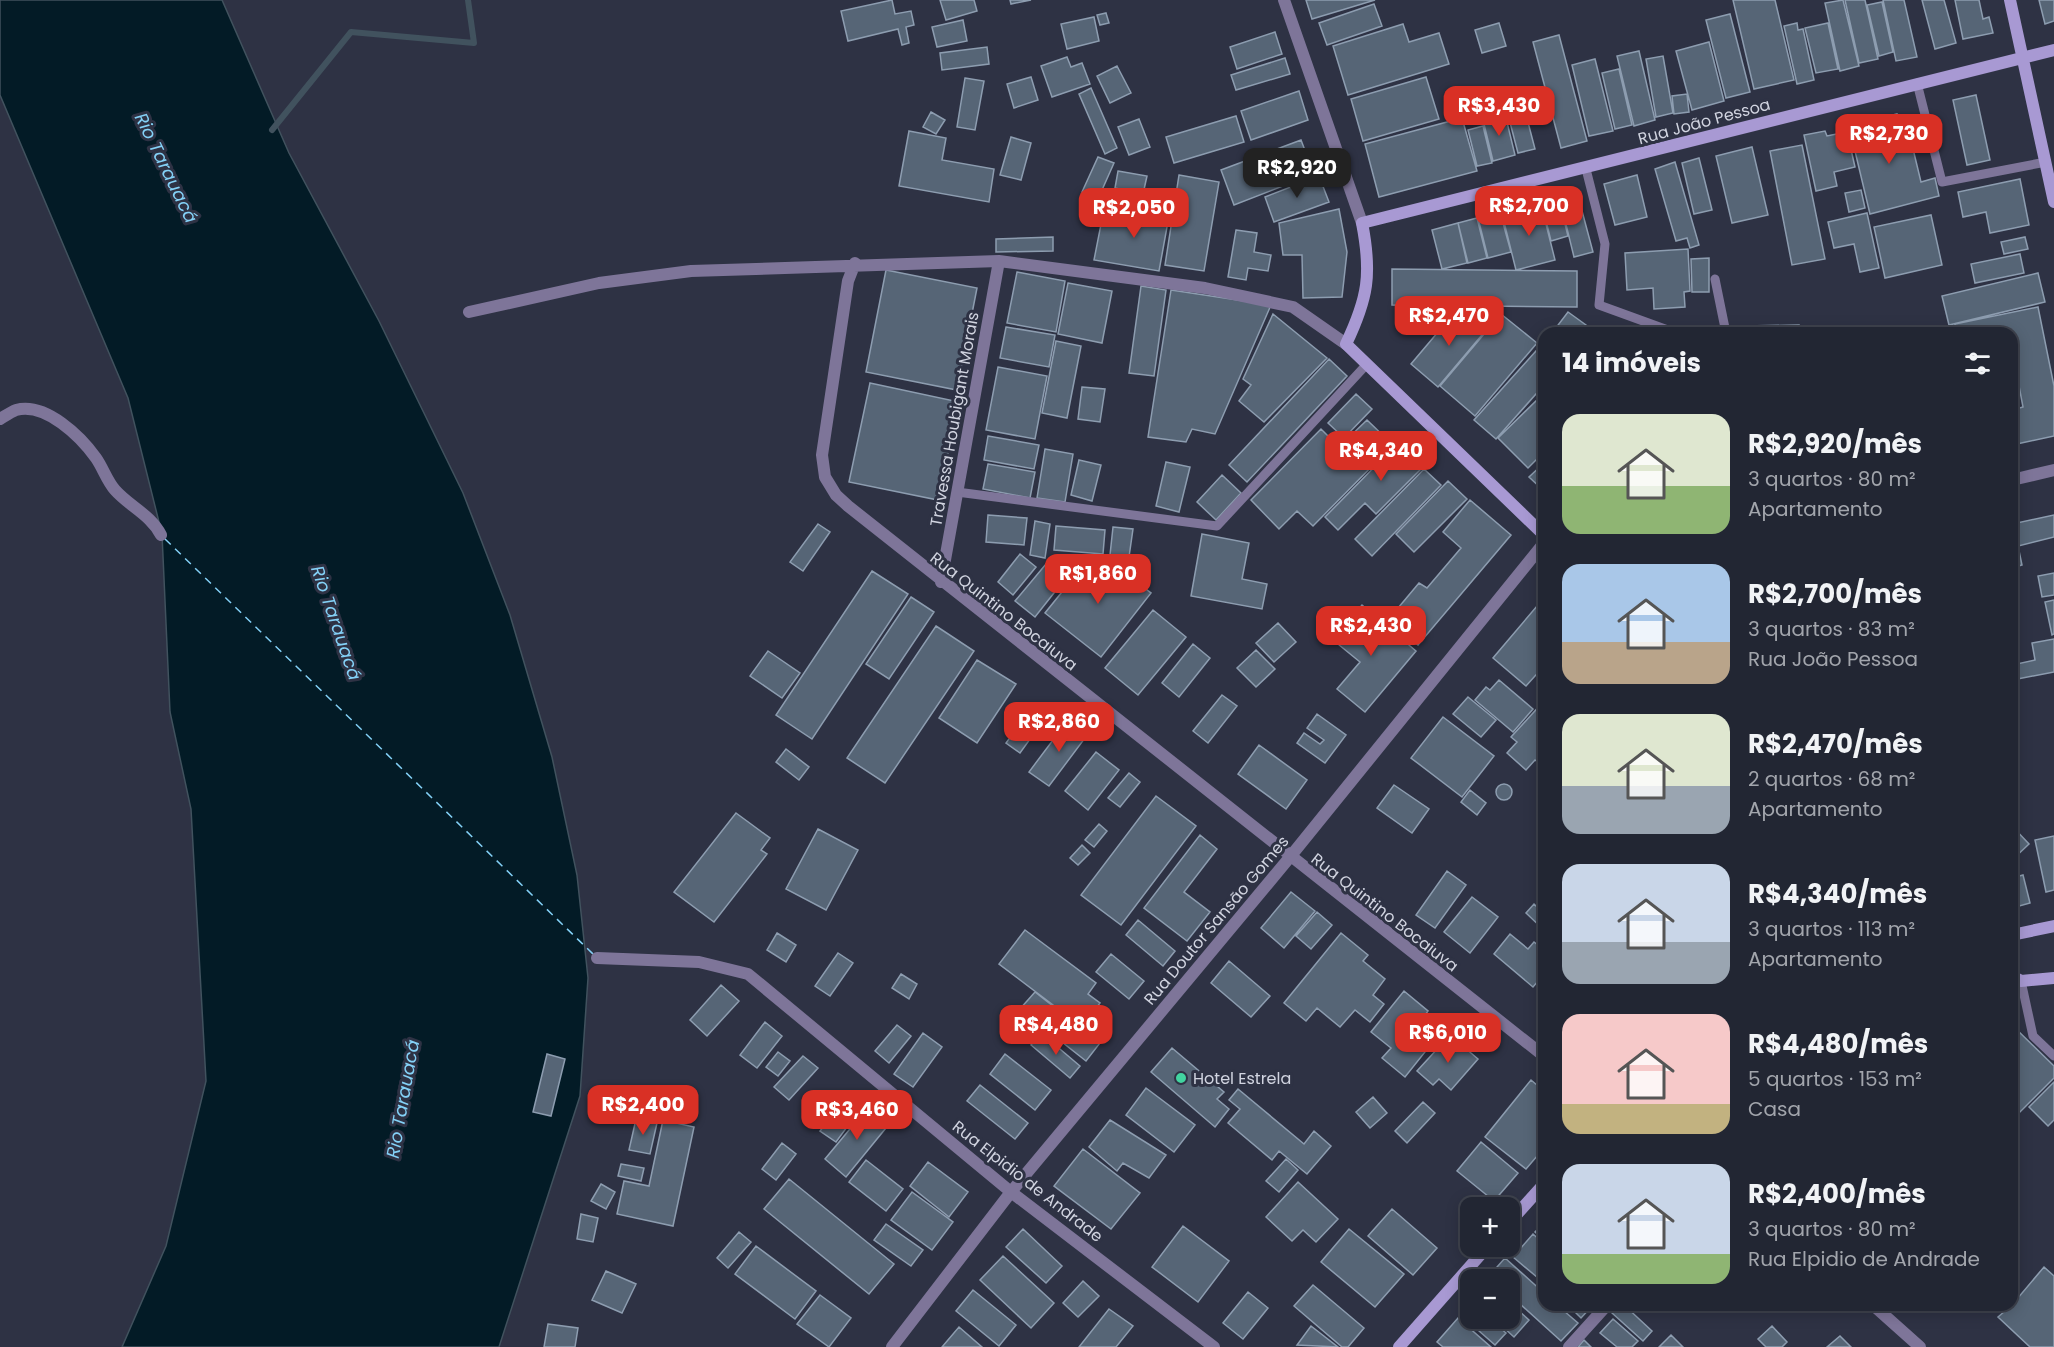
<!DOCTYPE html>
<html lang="pt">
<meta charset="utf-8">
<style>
:root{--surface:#222633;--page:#2a2e3b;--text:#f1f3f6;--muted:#a2a5ac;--line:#3f434e;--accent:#d93025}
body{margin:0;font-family:Poppins,sans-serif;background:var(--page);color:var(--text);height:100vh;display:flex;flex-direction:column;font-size:22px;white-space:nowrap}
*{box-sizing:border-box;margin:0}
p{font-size:20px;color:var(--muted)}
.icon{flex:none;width:33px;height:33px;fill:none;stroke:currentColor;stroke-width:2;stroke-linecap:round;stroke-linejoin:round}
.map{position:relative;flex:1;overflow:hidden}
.sheet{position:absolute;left:1538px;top:327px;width:480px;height:984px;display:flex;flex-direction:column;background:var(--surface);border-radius:18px;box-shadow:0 3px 15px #0003,0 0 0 2px var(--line)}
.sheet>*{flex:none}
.controls{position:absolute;left:1460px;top:1197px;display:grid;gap:12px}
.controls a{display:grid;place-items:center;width:60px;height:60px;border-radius:12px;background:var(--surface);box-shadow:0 3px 15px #0003,0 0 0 2px var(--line);font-size:30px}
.price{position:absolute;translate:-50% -51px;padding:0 14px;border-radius:12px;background:var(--accent);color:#fff;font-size:20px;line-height:39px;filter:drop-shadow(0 2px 3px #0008)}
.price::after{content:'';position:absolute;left:50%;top:36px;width:18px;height:14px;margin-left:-9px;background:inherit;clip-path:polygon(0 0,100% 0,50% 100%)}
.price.on{background:#222;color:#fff}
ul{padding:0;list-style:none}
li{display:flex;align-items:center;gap:18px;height:150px;padding:0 24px}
li span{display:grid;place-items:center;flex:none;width:168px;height:120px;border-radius:18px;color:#555}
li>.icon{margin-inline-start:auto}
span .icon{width:72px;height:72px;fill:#fffc;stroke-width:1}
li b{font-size:26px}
h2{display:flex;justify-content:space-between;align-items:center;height:72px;padding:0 24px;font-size:26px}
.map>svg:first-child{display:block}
.water{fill:#031b26;stroke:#41525e;stroke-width:1.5}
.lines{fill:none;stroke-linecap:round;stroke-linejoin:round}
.stream{stroke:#41525e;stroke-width:6}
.ferry{stroke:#84d1f7;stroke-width:1.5;stroke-dasharray:8 6;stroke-linecap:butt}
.building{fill:#566576;stroke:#8d9db0;stroke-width:1.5}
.lane{stroke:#7e7599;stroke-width:9}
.street{stroke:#7e7599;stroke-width:12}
.secondary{stroke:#a899d3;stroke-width:12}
.poi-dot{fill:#42d4a0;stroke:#2e3244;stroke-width:2}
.labels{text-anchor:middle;stroke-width:6;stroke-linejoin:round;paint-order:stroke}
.street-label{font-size:16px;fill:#d1d4e0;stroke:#2e3244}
.poi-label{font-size:16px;fill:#d1d4e0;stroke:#2e3244;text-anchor:start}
.water-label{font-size:18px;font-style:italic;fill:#84d1f7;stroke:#2e3244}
</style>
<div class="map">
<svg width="2054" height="1347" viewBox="0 0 2054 1347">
<rect width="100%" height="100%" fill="#2e3244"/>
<path class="water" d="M0,0H222L289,153L379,321L463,493L510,615L552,757L577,875L588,978L580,1096L499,1347H122L166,1246L206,1081L191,809L170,712L162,534L128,398L0,95Z"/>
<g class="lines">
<path class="stream" d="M272,130L351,32L474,43L468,0"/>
<path class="ferry" d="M165,539L594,955"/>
</g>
<path class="building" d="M892,0L895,14L911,11L914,25L906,27L909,43L902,45L898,29L848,41L841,11Z
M940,0H974L977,11L946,20Z
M1010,0H1031L1011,4Z
M1306,0H1375L1312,19Z
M1733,0H1775L1794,80L1754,89Z
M1843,0L1859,66L1840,71L1825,3Z
M1845,0H1865L1878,59L1859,63Z
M1883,0H1904L1917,57L1896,61Z
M1922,0H1944L1956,43L1935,49Z
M1955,0H1979L1983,19L1989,17L1993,33L1963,39Z
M2039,0H2054V21L2045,24Z
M1882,2L1893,52L1879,56L1867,5Z
M1374,4L1382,26L1327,45L1319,23Z
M1106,13L1109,23L1100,25L1097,15Z
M1730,14L1750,92L1726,98L1706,20Z
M1094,17L1099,41L1067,49L1061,24Z
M963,20L967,41L937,47L932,27Z
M1499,23L1506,46L1482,53L1475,30Z
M1797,23L1798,30L1803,29L1814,80L1797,84L1784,26Z
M1828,23L1838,69L1816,73L1805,28Z
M1403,24L1409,42L1439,33L1449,64L1348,95L1333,46Z
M1275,32L1282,54L1237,69L1230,47Z
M1559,35L1587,141L1561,148L1533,42Z
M1709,42L1724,101L1692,110L1676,51Z
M987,47L989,64L942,70L940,53Z
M1639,51L1655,120L1634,126L1617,56Z
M1663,56L1673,113L1656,117L1646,59Z
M1067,57L1071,67L1082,63L1090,84L1052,97L1041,66Z
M1285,58L1290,74L1236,90L1231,75Z
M1595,59L1613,131L1589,136L1572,65Z
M1117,66L1131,93L1110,103L1097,76Z
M1619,69L1632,125L1615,129L1602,73Z
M1031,77L1038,100L1014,108L1007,84Z
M1426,77L1439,119L1363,141L1351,99Z
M965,78L984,81L975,130L957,127Z
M1091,88L1117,148L1105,154L1079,94Z
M1299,91L1308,120L1251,140L1241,111Z
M1687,94L1689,112L1674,114L1672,96Z
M1976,95L1990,160L1967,165L1953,100Z
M1524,107L1535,149L1518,153L1507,111Z
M931,112L945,120L936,134L923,127Z
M1505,114L1515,155L1493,161L1483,120Z
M1897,114L1901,129L1908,128L1921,182L1935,178L1939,196L1870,214L1849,126Z
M1236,116L1244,142L1174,163L1166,137Z
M1462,118L1477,171L1379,197L1365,144Z
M1139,119L1150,147L1129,155L1118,127Z
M1483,126L1492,163L1477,166L1468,130Z
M909,131L946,138L942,160L994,169L989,202L899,186Z
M1825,131L1827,136L1847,132L1855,167L1834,172L1837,186L1816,191L1804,135Z
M1011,137L1031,143L1021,180L1000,175Z
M1301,140L1314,174L1234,205L1221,170Z
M1802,145L1825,259L1792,265L1770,151Z
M1752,147L1768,215L1732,223L1716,156Z
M1098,157L1114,163L1098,199L1082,192Z
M1699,158L1712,210L1694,214L1682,163Z
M1675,162L1699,245L1690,248L1687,238L1676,241L1655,169Z
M1118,171L1147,176L1143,194L1115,188Z
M1179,175L1219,182L1204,271L1165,265Z
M1637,175L1647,217L1615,225L1604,184Z
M1319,176L1329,202L1274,222L1265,197Z
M2020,179L2029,225L1990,233L1986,212L1963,217L1958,192Z
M1861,190L1865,208L1849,212L1845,193Z
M1110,193L1145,199L1142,215L1107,209Z
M1578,196L1593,252L1574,257L1560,200Z
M1559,200L1568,236L1551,241L1542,205Z
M1150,202L1171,205L1159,271L1094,260L1103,214L1147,221Z
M1541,204L1555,260L1516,270L1502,214Z
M1339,209L1347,252L1342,297L1303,298L1302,255H1283L1279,223Z
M1500,212L1511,252L1488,258L1478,218Z
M1867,213L1879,268L1860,272L1854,244L1834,248L1828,222Z
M1931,215L1942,265L1885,278L1874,227Z
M1477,218L1487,258L1468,263L1458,223Z
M1458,223L1467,263L1442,269L1432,230Z
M1236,230L1257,233L1254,252L1271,255L1268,271L1248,268L1246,280L1228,277Z
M1053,237V251L996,252V239Z
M2025,237L2028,249L2004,254L2001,242Z
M1688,249L1690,291L1684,292L1685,307L1654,309L1653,288L1627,290L1625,253Z
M2020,254L2024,273L1975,283L1971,264Z
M1709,258V292H1692L1691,259Z
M1392,269L1577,271V307L1392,305Z
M886,270L977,288L957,390L866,372Z
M1017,272L1065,281L1056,332L1007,323Z
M2038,273L2045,302L1949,325L1942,296Z
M1068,283L1112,291L1102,343L1058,334Z
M1141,286L1166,290L1154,376L1129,373Z
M1171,290L1271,305L1215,434L1192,429L1186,442L1148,437Z
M1460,306L1487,329L1438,387L1411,364Z
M2038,307L2054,386V436L2012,445V410L2023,407L2012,349V333H1956L1955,324Z
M1568,312L1597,333H1552Z
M1273,314L1327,358L1264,422L1239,401L1251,385L1243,379Z
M1501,314L1537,343L1475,416L1440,386Z
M1799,325V333H1746V326Z
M1006,327L1055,335L1049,367L1000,358Z
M1056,341L1081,346L1067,418L1042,413Z
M1544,342V385L1496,439L1474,420Z
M1329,359L1347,376L1247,482L1229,465Z
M998,367L1047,376L1035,439L986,430Z
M870,383L959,402L938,500L849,482Z
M1082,387L1105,389L1100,422L1078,419Z
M1356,394L1372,409L1344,438L1328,423Z
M1540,397L1544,400V452L1528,468L1498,438Z
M1367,420L1393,445L1313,526L1297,511L1279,529L1251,500L1321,429L1339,447Z
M988,436L1039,445L1034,469L984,460Z
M1405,436L1430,460L1376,514L1365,503L1338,530L1325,517Z
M1045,449L1073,454L1065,502L1037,498Z
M1079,460L1101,465L1092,501L1071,495Z
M1166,462L1190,467L1179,512L1156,506Z
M1544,463V491L1529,477Z
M988,464L1035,472L1030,498L983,489Z
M1424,469L1441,485L1372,556L1355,539Z
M1222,475L1241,493L1216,520L1197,502Z
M1448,481L1467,499L1414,552L1396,534Z
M1470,500L1511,535L1418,645L1388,620L1419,583L1427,588L1461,548L1443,532Z
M988,515L1027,518L1024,545L986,542Z
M2054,515V537L2018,546L2022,565L2012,568V524Z
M1035,521L1050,524L1045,558L1030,555Z
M818,524L830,532L803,571L790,562Z
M1056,526L1105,530L1103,554L1054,550Z
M1113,527L1133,529L1129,557L1110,555Z
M1202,534L1249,543L1242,579L1267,584L1262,609L1191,596Z
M1020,554L1036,567L1013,595L998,582Z
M1087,561L1114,565L1151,593L1101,657L1045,613Z
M1046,564L1065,579L1035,617L1015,601Z
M872,571L908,594L812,739L776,715Z
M2054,573V595L2042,597L2038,576Z
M911,597L934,612L889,679L866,664Z
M1543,599L1544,666L1526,686L1493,658Z
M2054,600V634L2052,635L2045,602Z
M1362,605L1416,651L1365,712L1337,689L1360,662L1333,640Z
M1153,610L1186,637L1138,695L1105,668Z
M1278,623L1296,642L1274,662L1256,643Z
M936,626L974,651L885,783L847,758Z
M2054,639V672L2012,680V665L2035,660L2032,643Z
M1193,644L1210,658L1179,697L1162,683Z
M1256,650L1275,669L1256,687L1237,668Z
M768,651L800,673L782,698L750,676Z
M977,660L1016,684L977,743L939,718Z
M1499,680L1533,709L1513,732L1475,700L1486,687L1490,690Z
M1222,695L1237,706L1208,743L1193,731Z
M1468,697L1496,720L1481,737L1453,714Z
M1544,701V767L1535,760L1526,770L1507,753L1517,742L1511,737Z
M1035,703L1049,713L1020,753L1006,743Z
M1317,714L1346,735L1325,763L1297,743L1304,733L1320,744L1324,740L1307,728Z
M1443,717L1494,756L1462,797L1411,758Z
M1068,720L1088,734L1049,786L1029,772Z
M1259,745L1307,780L1286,809L1238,774Z
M786,749L809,767L799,780L776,762Z
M1096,752L1119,770L1088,810L1065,791Z
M1129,773L1140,782L1120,807L1108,798Z
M1496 792a8 8 0 1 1 16 0a8 8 0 1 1-16 0Z
M1394,785L1429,809L1412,833L1377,808Z
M1470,790L1486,803L1477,815L1461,802Z
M2012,792L2019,800L2012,807Z
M1156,796L1196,826L1121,925L1081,895Z
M736,813L770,838L761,850L767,854L714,922L674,892Z
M1099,824L1107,831L1094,847L1085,840Z
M2012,826L2029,844L2012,860Z
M818,829L858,850L826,910L786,889Z
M1200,835L1217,849L1184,892L1210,912L1187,941L1144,908Z
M2054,836V890L2046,892L2035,840Z
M1082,845L1090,853L1078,865L1070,858Z
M1447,871L1466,885L1435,928L1416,915Z
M2023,875L2030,903L2012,908V878Z
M1291,892L1315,911L1284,948L1261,928Z
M1472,897L1498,917L1470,953L1444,932Z
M1534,904L1544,914V930L1526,913Z
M1317,912L1332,925L1311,949L1296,936Z
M1138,920L1175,951L1163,966L1126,935Z
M1025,930L1096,983L1088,994L1100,1003L1082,1027L999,964Z
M777,933L796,945L786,962L767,950Z
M1341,933L1368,955L1363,961L1385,979L1373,995L1384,1004L1370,1022L1355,1010L1340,1027L1317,1008L1306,1021L1284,1003Z
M1510,934L1528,949L1534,942L1544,950V974L1533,987L1494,954Z
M838,953L853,963L830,996L815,986Z
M1111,954L1144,981L1129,999L1096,972Z
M1229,961L1270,996L1251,1017L1211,983Z
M901,974L917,984L909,999L892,988Z
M721,985L739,1001L707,1036L690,1020Z
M1404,991L1428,1011L1423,1018L1441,1032L1405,1077L1382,1058L1391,1048L1371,1032Z
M1035,992L1100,1043L1086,1061L1020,1009Z
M765,1022L782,1036L757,1068L740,1055Z
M897,1025L911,1036L889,1063L875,1051Z
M2012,1025L2054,1066V1078L2017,1115L2012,1109Z
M923,1033L942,1047L913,1087L894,1074Z
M1041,1033L1080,1066L1070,1078L1031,1045Z
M1450,1035L1478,1059L1451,1090L1439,1079L1433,1085L1417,1071Z
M1172,1048L1224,1092L1217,1099L1229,1109L1215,1127L1151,1072Z
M778,1052L790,1061L778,1076L766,1067Z
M547,1054L565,1059L551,1116L533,1112Z
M1005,1054L1051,1090L1035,1110L990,1074Z
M803,1056L818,1068L789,1100L774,1087Z
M1531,1080L1544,1091V1148L1526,1169L1485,1137Z
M2054,1082V1120L2048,1126L2029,1107Z
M980,1085L1028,1123L1015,1139L967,1101Z
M1146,1088L1195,1125L1174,1152L1126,1115Z
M1238,1089L1304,1144L1314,1131L1331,1146L1307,1174L1279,1151L1272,1160L1228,1123L1240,1109L1229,1100Z
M849,1093L864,1104L836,1142L820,1131Z
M1373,1097L1387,1113L1370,1128L1356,1112Z
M1423,1102L1435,1113L1407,1143L1395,1131Z
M869,1106L890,1123L846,1177L825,1159Z
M636,1119L657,1123L650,1154L629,1150Z
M663,1120L694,1127L673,1226L617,1214L624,1181L649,1186Z
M1110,1120L1166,1155L1149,1178L1123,1163L1117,1171L1089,1147Z
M1481,1142L1518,1173L1494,1201L1457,1171Z
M782,1143L796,1154L776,1180L762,1169Z
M1083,1149L1140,1193L1111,1229L1054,1186Z
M1286,1159L1298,1170L1279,1192L1266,1181Z
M866,1160L903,1189L886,1211L849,1182Z
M928,1162L968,1192L949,1217L910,1186Z
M621,1164L644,1168L641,1181L618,1176Z
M789,1179L894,1264L869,1294L764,1209Z
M1298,1182L1338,1219L1316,1242L1303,1230L1292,1241L1266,1217Z
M601,1184L615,1192L606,1209L591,1201Z
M912,1192L953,1222L932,1250L891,1220Z
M1392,1209L1437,1248L1413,1275L1368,1236Z
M581,1214L598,1218L593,1242L577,1239Z
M1544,1223V1240L1535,1232Z
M886,1224L923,1250L911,1266L874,1240Z
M1183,1226L1229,1261L1198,1302L1152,1267Z
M1023,1229L1062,1266L1046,1283L1006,1247Z
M1349,1229L1404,1274L1375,1307L1321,1262Z
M739,1232L751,1242L728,1268L717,1258Z
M1533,1234L1544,1244V1283L1513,1257Z
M756,1246L816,1291L795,1319L735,1274Z
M1003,1256L1054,1303L1031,1328L980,1280Z
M1505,1258L1544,1293V1305H1557L1578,1323L1561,1341L1509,1294V1280H1492L1489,1276Z
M2044,1267L2054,1276V1347H2030L1998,1317L2012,1305Z
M606,1271L636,1284L622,1313L592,1300Z
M1083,1281L1099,1296L1078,1317L1063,1303Z
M1313,1285L1364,1328L1348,1347H1342L1294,1306Z
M973,1290L1016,1325L999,1346L956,1311Z
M1248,1292L1268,1308L1243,1339L1223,1323Z
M820,1295L851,1318L829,1347L797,1324Z
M1509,1302L1529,1320L1514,1337L1493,1318H1509Z
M1568,1305H1593L1581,1318Z
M1619,1305H1624L1652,1331L1643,1341L1612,1313Z
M1470,1307V1318H1488L1506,1333L1495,1345L1462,1316Z
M1109,1309L1133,1326L1116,1347H1079Z
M1458,1318L1491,1347H1443L1437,1342Z
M1613,1319L1638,1341L1632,1347H1617L1600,1333Z
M548,1324L578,1328L575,1347H544Z
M1311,1326L1338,1347L1297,1345Z
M1772,1326L1787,1342L1782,1347H1766L1758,1339Z
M959,1327L982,1347H942Z
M1671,1335L1683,1347H1659Z
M1840,1336L1851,1347H1827Z
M1584,1340L1591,1347H1578Z"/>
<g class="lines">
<path class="lane" d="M1917,83L1942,182L2046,162
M1586,169L1605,244L1599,305L1676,333
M1715,279L1726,333
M957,492L1217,526L1367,364
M2021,981L2033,1036L2054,1056"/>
<path class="street" d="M1284,0L1362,223
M855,263L848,281L822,455L825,477L836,495L848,506L1544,1056
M469,312L599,283L691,271L999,261L1205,288L1293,307L1346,344
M0,419C5,416 11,412 16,410C46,402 81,437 96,458C103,468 107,481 115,490C129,506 151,515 161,535
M2012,480L2054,470
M941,582L999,261
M597,958L699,962L748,974L1011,1192L1214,1347
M1873,1305L1920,1347
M892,1347L1011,1192L1290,857L1544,543
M1569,1347L1607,1305"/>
<path class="secondary" d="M2010,0L2054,202
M1544,535L1346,344C1368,298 1372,274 1362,223L2054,50
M2012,935L2054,926
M2012,976L2021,981L2054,978
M1509,1223L1544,1184
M1399,1347L1488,1246"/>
</g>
<circle class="poi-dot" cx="1181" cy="1078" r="6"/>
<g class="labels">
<g class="street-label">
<text transform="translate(1704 121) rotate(-15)" y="6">Rua João Pessoa</text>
<text transform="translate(954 419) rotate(-80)" y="6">Travessa Houbigant Morais</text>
<text transform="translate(1004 611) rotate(38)" y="6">Rua Quintino Bocaiuva</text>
<text transform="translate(1385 912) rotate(38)" y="6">Rua Quintino Bocaiuva</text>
<text transform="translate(1216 920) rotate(-50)" y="6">Rua Doutor Sansão Gomes</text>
<text transform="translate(1028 1181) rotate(38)" y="6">Rua Elpidio de Andrade</text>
</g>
<g class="poi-label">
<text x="1193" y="1084">Hotel Estrela</text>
</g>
<g class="water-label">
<text transform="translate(166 168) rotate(64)" y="6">Rio Tarauacá</text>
<text transform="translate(336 623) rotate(71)" y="6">Rio Tarauacá</text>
<text transform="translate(403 1099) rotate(-80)" y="6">Rio Tarauacá</text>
</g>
</g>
</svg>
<div class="controls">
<a>+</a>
<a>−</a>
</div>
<b class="price" style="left:1499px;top:137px">R$3,430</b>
<b class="price" style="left:1889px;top:165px">R$2,730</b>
<b class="price on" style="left:1297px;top:199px">R$2,920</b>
<b class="price" style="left:1529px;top:237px">R$2,700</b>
<b class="price" style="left:1134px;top:239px">R$2,050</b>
<b class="price" style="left:1449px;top:347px">R$2,470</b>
<b class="price" style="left:1381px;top:482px">R$4,340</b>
<b class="price" style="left:1098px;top:605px">R$1,860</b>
<b class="price" style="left:1371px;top:657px">R$2,430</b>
<b class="price" style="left:1059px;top:753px">R$2,860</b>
<b class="price" style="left:1056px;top:1056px">R$4,480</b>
<b class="price" style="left:1448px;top:1064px">R$6,010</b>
<b class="price" style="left:643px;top:1136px">R$2,400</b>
<b class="price" style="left:857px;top:1141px">R$3,460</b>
<section class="sheet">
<h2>14 imóveis<svg class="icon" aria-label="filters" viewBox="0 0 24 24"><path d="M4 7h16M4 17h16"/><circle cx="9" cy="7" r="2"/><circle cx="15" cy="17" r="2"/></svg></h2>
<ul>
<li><span style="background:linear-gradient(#dfe7d0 60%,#8fb573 0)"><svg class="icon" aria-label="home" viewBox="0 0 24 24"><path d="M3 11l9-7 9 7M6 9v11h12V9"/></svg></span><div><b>R$2,920/mês</b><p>3 quartos · 80 m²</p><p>Apartamento</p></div></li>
<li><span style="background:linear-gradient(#a9c7e8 65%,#b9a48a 0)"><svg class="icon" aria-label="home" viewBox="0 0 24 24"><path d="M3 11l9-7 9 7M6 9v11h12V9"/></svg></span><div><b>R$2,700/mês</b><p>3 quartos · 83 m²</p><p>Rua João Pessoa</p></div></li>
<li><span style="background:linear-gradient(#dfe7d0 60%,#9aa5b1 0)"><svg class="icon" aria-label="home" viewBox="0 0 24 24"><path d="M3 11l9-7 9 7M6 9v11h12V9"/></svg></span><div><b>R$2,470/mês</b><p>2 quartos · 68 m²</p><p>Apartamento</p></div></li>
<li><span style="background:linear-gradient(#c9d6e8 65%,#9aa5b1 0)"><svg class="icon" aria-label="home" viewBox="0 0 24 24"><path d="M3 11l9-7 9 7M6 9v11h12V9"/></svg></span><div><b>R$4,340/mês</b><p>3 quartos · 113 m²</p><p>Apartamento</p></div></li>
<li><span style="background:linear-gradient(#f6c9c9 75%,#c2b280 0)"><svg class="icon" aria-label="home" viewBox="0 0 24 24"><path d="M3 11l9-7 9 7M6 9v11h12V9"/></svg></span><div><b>R$4,480/mês</b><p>5 quartos · 153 m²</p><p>Casa</p></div></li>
<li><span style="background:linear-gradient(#c9d6e8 75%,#8fb573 0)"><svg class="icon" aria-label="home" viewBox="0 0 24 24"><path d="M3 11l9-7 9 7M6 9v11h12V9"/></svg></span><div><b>R$2,400/mês</b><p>3 quartos · 80 m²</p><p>Rua Elpidio de Andrade</p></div></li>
</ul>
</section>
</div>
